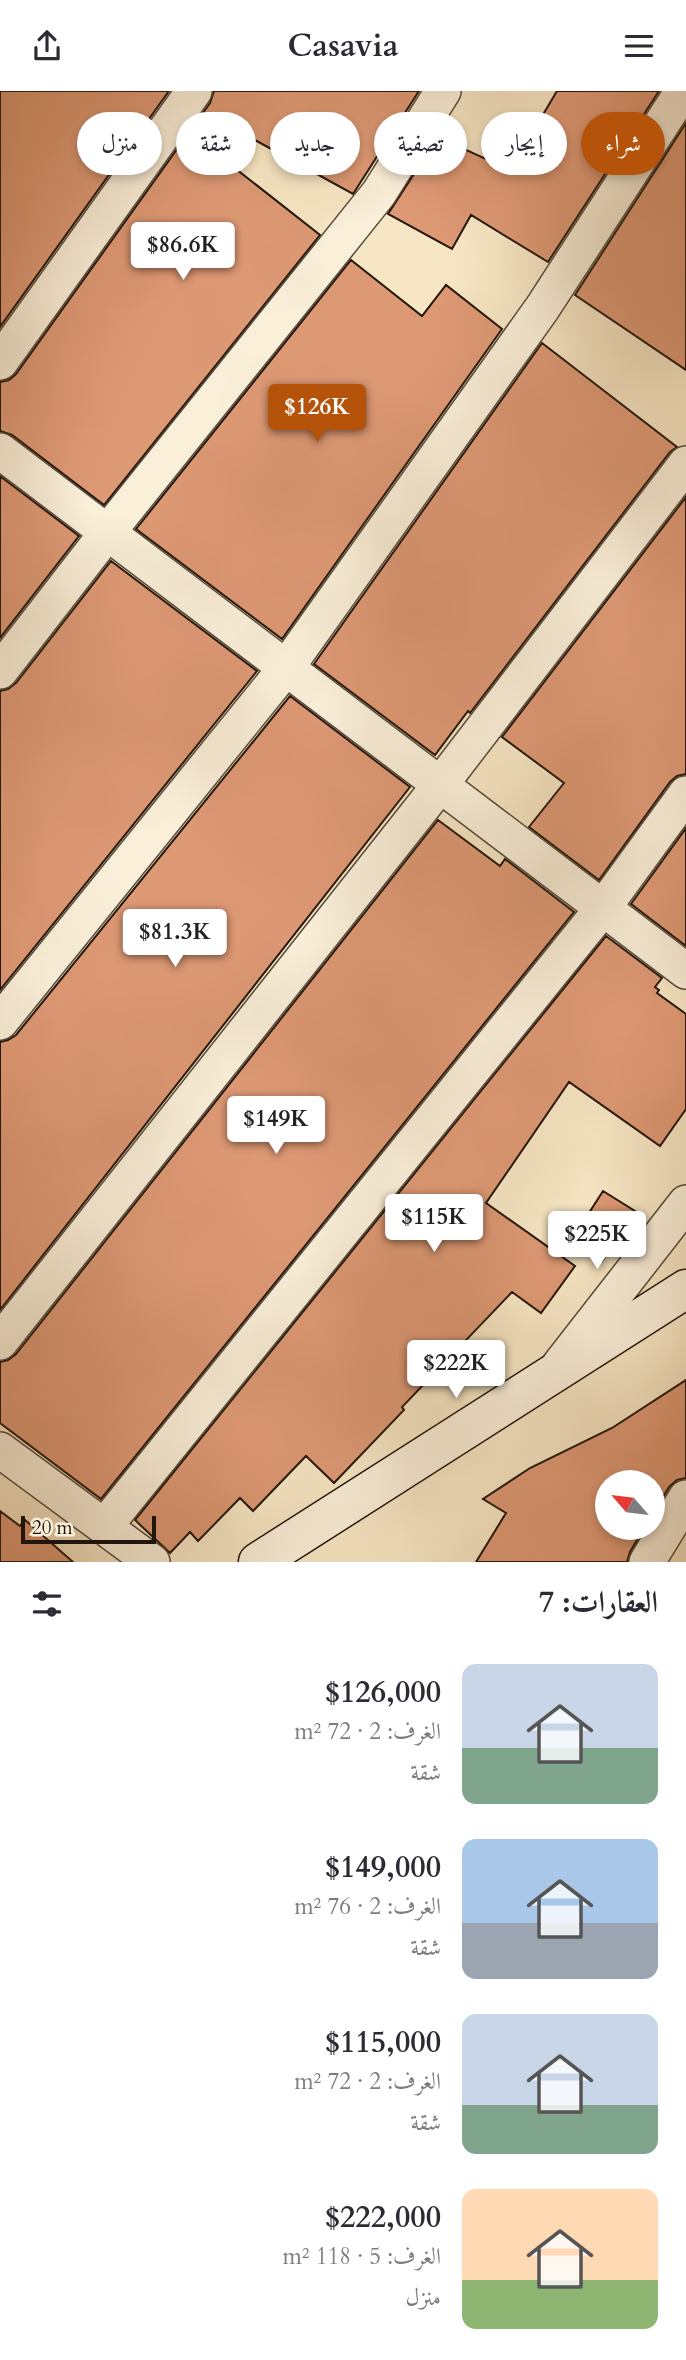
<!DOCTYPE html>
<html lang="ar">
<meta charset="utf-8">
<style>
:root{--surface:#fff;--page:#f2f2f3;--text:#2b2b33;--muted:#7c7c81;--accent:#b45309}
body{margin:0;font-family:Cardo,Amiri,serif;background:var(--page);color:var(--text);direction:rtl;height:100vh;display:flex;flex-direction:column;font-size:26px;white-space:nowrap}
*{box-sizing:border-box;margin:0}
p{font-size:23px;color:var(--muted)}
.icon{flex:none;width:38px;height:38px;fill:none;stroke:currentColor;stroke-width:2;stroke-linecap:round;stroke-linejoin:round}
.map{position:relative;height:1471px;overflow:hidden;direction:ltr}
.drawer{display:flex;flex-direction:column;background:var(--surface);flex:1}
.drawer>*{flex:none}
.top-card{position:absolute;left:21px;top:21px;width:644px;height:63px;direction:rtl;display:flex;gap:14px}
.needle{width:46px;rotate:298deg}
.tools{position:absolute;left:595px;top:1379px;display:grid;gap:14px}
.tools a{display:grid;place-items:center;width:70px;height:70px;border-radius:50%;background:var(--surface);box-shadow:0 4px 10px #0003;font-size:35px}
.scale{position:absolute;left:21px;bottom:18px;width:135px;box-sizing:border-box;padding-left:7px;border:4px solid #22150b;border-top:0;font-size:19px;line-height:24px;white-space:nowrap;color:#22150b;-webkit-text-stroke:5px #faefd9;paint-order:stroke}
.price{position:absolute;translate:-50% -60px;padding:0 16px;border-radius:7px;background:#fff;color:#222;font-size:23px;line-height:46px;filter:drop-shadow(0 2px 4px #0008)}
.price::after{content:'';position:absolute;left:50%;top:42px;width:21px;height:16px;margin-left:-10px;background:inherit;clip-path:polygon(0 0,100% 0,50% 100%)}
.price.on{background:var(--accent);color:#fff}
ul{padding:0;list-style:none}
li{display:flex;align-items:center;gap:21px;height:175px;padding:0 28px}
li span{display:grid;place-items:center;flex:none;width:196px;height:140px;border-radius:14px;color:#555}
li>.icon{margin-inline-start:auto}
span .icon{width:84px;height:84px;fill:#fffc;stroke-width:1}
li b{font-size:30px}
h2{display:flex;justify-content:space-between;align-items:center;height:84px;padding:0 28px;font-size:30px}
.pill{padding:0 24px;border-radius:32px;background:var(--surface);box-shadow:0 4px 10px #0003;font-size:24px;line-height:63px}
.pill.on{background:var(--accent);color:#fff}
header{display:flex;justify-content:space-between;align-items:center;height:91px;padding:0 28px;background:var(--surface);font-size:32px;font-weight:700}
.map>svg:first-child{display:block}
.building{fill:#dd9874;stroke:#22150b;stroke-width:2}
.lines{fill:none;stroke-linecap:round;stroke-linejoin:round}
.street-casing{stroke:#574939;stroke-width:38}
.secondary-casing{stroke:#22150b;stroke-width:41}
.street{stroke:#faefd9;stroke-width:35}
.secondary{stroke:#faefd9;stroke-width:38}
</style>
<header><svg class="icon" aria-label="menu" viewBox="0 0 24 24"><path d="M4 6h16M4 12h16M4 18h16"/></svg>Casavia<svg class="icon" aria-label="share" viewBox="0 0 24 24"><path d="M12 15V3M7 8l5-5 5 5M5 13v7h14v-7"/></svg></header>
<div class="map">
<svg width="686" height="1471" viewBox="0 0 686 1471">
<rect width="100%" height="100%" fill="#f7e6c4"/>
<filter id="stains"><feTurbulence type="fractalNoise" baseFrequency=".00286" numOctaves="4"/><feColorMatrix values="0 0 0 0 .2 0 0 0 0 .09 0 0 0 0 .02 0 0 0 .5 -.17"/></filter>
<radialGradient id="worn" r=".72"><stop offset=".6" stop-color="#630" stop-opacity="0"/><stop offset="1" stop-color="#630" stop-opacity=".3"/></radialGradient>
<path class="building" d="M0,0H169L0,236Z
M214,0H419L353,103L224,32L208,56L320,144L104,414L12,344L0,340V291L9,289L16,283L210,12Z
M557,0H659L548,171L471,124L452,158L388,123L438,46L510,79Z
M686,32V279L575,204Z
M351,169L422,225L446,194L502,238L282,548L136,438Z
M542,252L677,356L670,361L470,622L468,620L435,664L314,573Z
M0,385L79,445L0,547Z
M686,406V683L677,685L670,691L599,789L529,736L564,692L502,646Z
M111,470L257,580L0,899V600L8,598L16,592Z
M290,605L410,696L0,1219V951L8,949L16,944Z
M438,729L500,775L505,768L574,821L101,1408L0,1332V1271L8,1269L16,1263Z
M686,737V855L631,813Z
M606,845L662,887L655,896L659,899L657,902L686,923V1018L660,1055L569,991L486,1112L575,1175L541,1222L512,1201L402,1316L404,1319L334,1392L306,1365L253,1420L240,1407L198,1450L190,1441L170,1462L135,1429Z
M603,1100L635,1120L602,1170L571,1150Z
M686,1289V1387L677,1389L669,1396L653,1423V1391H607V1437H644L630,1461L627,1471H476L506,1422L483,1408L530,1377L612,1337Z
M0,1420L20,1435L25,1429L73,1471H0Z"/>
<g class="lines">
<defs>
<path id="street" d="M0,271L194,0
M0,360L686,880
M0,580L107,442L379,102L443,0
M0,931L286,577L543,216L683,0
M0,1251L440,694L686,373
M559,1275L686,1112
M0,1359L152,1471
M104,1436L603,817L686,703
M647,1471L686,1407"/>
<path id="secondary" d="M258,1471L686,1198"/>
</defs>
<use href="#street" class="street-casing"/>
<use href="#secondary" class="secondary-casing"/>
<use href="#street" class="street"/>
<use href="#secondary" class="secondary"/>
</g>
<rect width="100%" height="100%" filter="url(#stains)"/>
<rect width="100%" height="100%" fill="url(#worn)"/>
</svg>
<div class="tools">
<a><svg class="needle" viewBox="-14 -14 28 28"><path d="M0-13l5 13h-10z" fill="#e53935"/><path d="M0 13l5-13h-10z" fill="#7c7c81"/></svg></a>
</div>
<div class="scale">20 m</div>
<b class="price" style="left:183px;top:191px">$86.6K</b>
<b class="price on" style="left:317px;top:353px">$126K</b>
<b class="price" style="left:175px;top:878px">$81.3K</b>
<b class="price" style="left:276px;top:1065px">$149K</b>
<b class="price" style="left:434px;top:1163px">$115K</b>
<b class="price" style="left:597px;top:1180px">$225K</b>
<b class="price" style="left:456px;top:1309px">$222K</b>
<div class="top-card">
<a class="pill on">شراء</a>
<a class="pill">إيجار</a>
<a class="pill">تصفية</a>
<a class="pill">جديد</a>
<a class="pill">شقة</a>
<a class="pill">منزل</a>
</div>
</div>
<section class="drawer">
<h2>العقارات: 7<svg class="icon" aria-label="filters" viewBox="0 0 24 24"><path d="M4 7h16M4 17h16"/><circle cx="9" cy="7" r="2"/><circle cx="15" cy="17" r="2"/></svg></h2>
<ul>
<li><span style="background:linear-gradient(#c9d6e8 60%,#7fa58c 0)"><svg class="icon" aria-label="home" viewBox="0 0 24 24"><path d="M3 11l9-7 9 7M6 9v11h12V9"/></svg></span><div><b>$126,000</b><p>الغرف: 2 · 72 m²</p><p>شقة</p></div></li>
<li><span style="background:linear-gradient(#a9c7e8 60%,#9aa5b1 0)"><svg class="icon" aria-label="home" viewBox="0 0 24 24"><path d="M3 11l9-7 9 7M6 9v11h12V9"/></svg></span><div><b>$149,000</b><p>الغرف: 2 · 76 m²</p><p>شقة</p></div></li>
<li><span style="background:linear-gradient(#c9d6e8 65%,#7fa58c 0)"><svg class="icon" aria-label="home" viewBox="0 0 24 24"><path d="M3 11l9-7 9 7M6 9v11h12V9"/></svg></span><div><b>$115,000</b><p>الغرف: 2 · 72 m²</p><p>شقة</p></div></li>
<li><span style="background:linear-gradient(#ffd9b3 65%,#8fb573 0)"><svg class="icon" aria-label="home" viewBox="0 0 24 24"><path d="M3 11l9-7 9 7M6 9v11h12V9"/></svg></span><div><b>$222,000</b><p>الغرف: 5 · 118 m²</p><p>منزل</p></div></li>
</ul>
</section>
